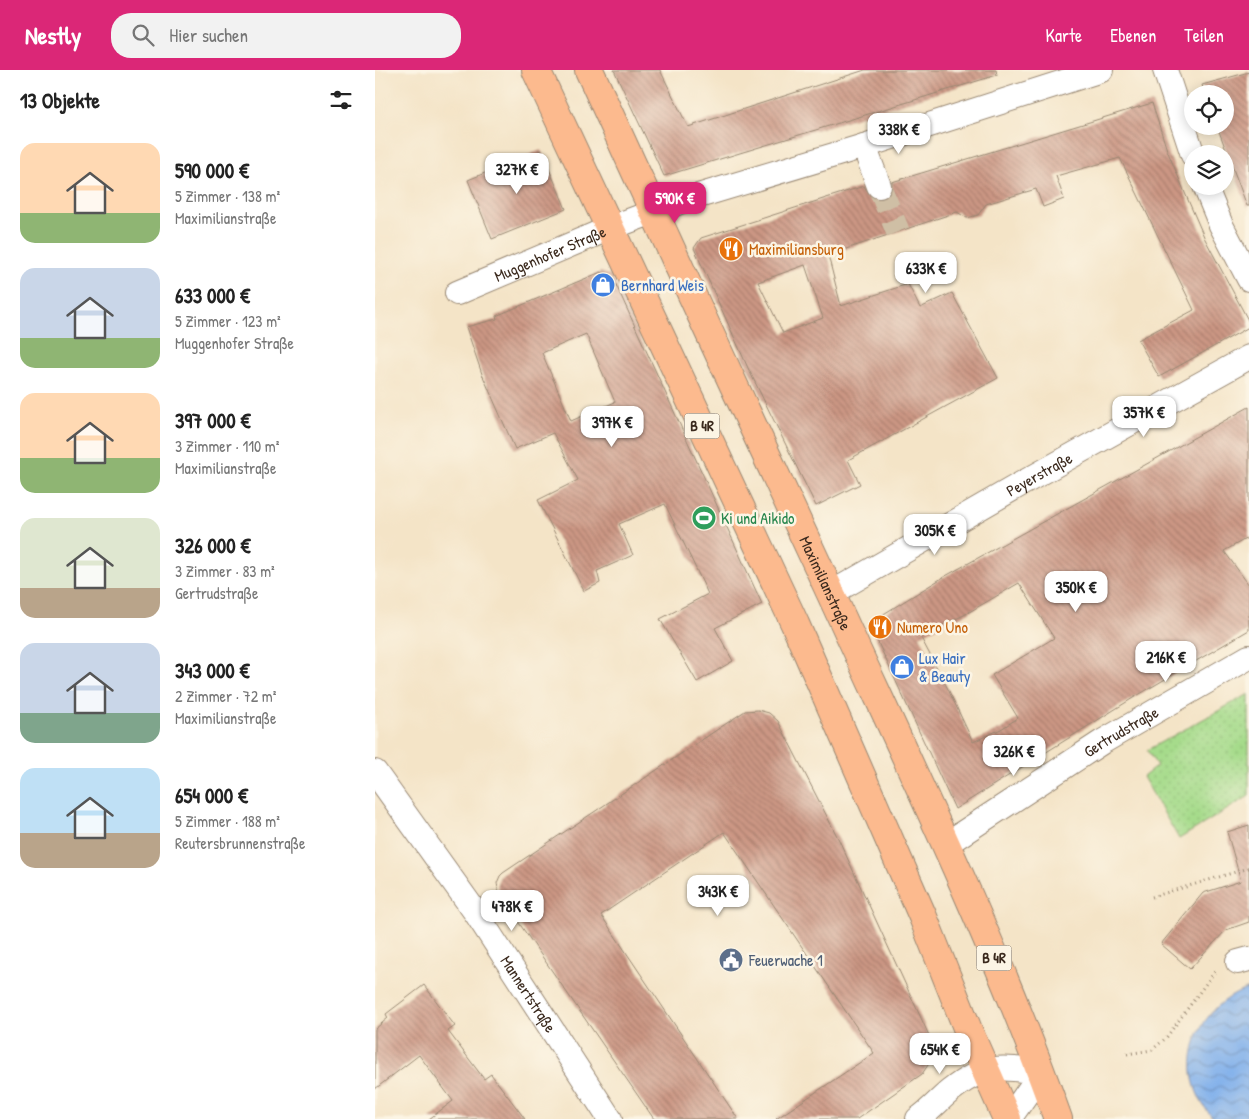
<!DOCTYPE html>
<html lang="de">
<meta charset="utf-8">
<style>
:root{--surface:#fff;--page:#f2f2f2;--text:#222;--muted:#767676;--accent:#db2777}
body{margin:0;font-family:"Patrick Hand",sans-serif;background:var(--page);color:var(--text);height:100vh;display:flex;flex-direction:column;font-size:19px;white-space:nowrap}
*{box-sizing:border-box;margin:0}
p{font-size:16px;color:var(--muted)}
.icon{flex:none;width:28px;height:28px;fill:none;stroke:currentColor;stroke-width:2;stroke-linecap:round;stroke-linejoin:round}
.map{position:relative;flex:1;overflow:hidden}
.side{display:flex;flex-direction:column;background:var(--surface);width:375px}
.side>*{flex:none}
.controls{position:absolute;left:809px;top:15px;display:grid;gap:10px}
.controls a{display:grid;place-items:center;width:50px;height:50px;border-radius:50%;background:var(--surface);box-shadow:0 2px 12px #0003;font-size:25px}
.price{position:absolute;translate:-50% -42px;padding:0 11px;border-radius:10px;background:#fff;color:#222;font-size:16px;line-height:32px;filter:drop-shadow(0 1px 2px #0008)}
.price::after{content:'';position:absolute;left:50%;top:30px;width:15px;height:11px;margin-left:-8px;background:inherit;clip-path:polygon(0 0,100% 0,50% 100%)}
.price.current{background:var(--accent);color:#fff}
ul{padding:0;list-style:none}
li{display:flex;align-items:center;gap:15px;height:125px;padding:0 20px}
li span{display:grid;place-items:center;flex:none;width:140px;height:100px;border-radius:15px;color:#555}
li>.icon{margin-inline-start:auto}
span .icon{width:60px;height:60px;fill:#fffc;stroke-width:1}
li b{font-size:21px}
h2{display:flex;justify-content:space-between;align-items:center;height:60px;padding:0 20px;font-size:21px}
header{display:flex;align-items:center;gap:30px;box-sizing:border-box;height:70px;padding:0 25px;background:var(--accent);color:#fff}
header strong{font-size:24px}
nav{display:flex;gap:28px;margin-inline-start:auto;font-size:18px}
.search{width:350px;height:45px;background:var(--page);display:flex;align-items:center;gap:12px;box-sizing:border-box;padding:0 18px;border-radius:20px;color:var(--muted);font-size:19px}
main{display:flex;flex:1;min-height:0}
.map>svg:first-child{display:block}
.grass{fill:url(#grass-dots);stroke:#708254}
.water{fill:url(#water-waves);stroke:#5e6d84}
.building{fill:url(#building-back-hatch);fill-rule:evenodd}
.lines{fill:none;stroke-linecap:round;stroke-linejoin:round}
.minor-tunnel{stroke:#cfbfa5;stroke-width:24;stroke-dasharray:24 12;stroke-linecap:butt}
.minor-casing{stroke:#988772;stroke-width:26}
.major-casing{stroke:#988772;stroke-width:30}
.path{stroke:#988772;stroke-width:3;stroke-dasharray:1 4;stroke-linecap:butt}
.minor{stroke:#fff;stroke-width:24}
.major{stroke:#fcba8e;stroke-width:28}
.labels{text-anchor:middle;stroke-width:5;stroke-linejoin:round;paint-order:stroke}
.shield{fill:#fcf5e5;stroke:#75675a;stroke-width:1}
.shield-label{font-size:15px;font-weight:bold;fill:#3b2a1e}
.food-label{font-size:16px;fill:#c56008;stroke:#fcf5e5;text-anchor:start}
.street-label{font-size:16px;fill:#3b2a1e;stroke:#fcf5e5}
.shop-label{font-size:16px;fill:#366cbe;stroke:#fcf5e5;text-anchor:start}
.leisure-label{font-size:16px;fill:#27864d;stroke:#fcf5e5;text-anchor:start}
.service-label{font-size:16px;fill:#4e5e75;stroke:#fcf5e5;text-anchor:start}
</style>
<header>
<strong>Nestly</strong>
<div class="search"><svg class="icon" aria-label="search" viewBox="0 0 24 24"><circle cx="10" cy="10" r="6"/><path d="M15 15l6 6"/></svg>Hier suchen</div>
<nav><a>Karte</a><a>Ebenen</a><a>Teilen</a></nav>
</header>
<main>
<section class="side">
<h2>13 Objekte<svg class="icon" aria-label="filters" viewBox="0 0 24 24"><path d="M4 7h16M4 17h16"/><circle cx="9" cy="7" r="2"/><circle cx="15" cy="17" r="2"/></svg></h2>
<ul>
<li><span style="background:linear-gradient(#ffd9b3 70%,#8fb573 0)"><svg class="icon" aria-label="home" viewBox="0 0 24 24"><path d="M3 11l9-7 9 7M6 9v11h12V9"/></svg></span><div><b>590 000 €</b><p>5 Zimmer · 138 m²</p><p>Maximilianstraße</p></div></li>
<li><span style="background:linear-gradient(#c9d6e8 70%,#8fb573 0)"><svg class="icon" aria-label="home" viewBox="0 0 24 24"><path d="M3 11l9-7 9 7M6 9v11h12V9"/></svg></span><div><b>633 000 €</b><p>5 Zimmer · 123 m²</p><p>Muggenhofer Straße</p></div></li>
<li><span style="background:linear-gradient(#ffd9b3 65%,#8fb573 0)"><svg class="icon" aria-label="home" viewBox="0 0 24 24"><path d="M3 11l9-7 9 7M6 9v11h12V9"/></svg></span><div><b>397 000 €</b><p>3 Zimmer · 110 m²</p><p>Maximilianstraße</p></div></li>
<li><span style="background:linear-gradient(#dfe7d0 70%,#b9a48a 0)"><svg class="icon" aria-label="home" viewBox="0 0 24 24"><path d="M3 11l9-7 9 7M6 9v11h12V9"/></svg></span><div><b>326 000 €</b><p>3 Zimmer · 83 m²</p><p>Gertrudstraße</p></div></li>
<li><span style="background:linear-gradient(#c9d6e8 70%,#7fa58c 0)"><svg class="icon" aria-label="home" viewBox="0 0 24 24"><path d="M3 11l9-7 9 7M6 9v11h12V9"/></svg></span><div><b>343 000 €</b><p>2 Zimmer · 72 m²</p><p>Maximilianstraße</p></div></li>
<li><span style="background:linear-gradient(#bfe0f5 65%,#b9a48a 0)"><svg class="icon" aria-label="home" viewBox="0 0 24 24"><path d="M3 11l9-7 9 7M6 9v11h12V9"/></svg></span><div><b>654 000 €</b><p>5 Zimmer · 188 m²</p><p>Reutersbrunnenstraße</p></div></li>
</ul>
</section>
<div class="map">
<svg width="874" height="1049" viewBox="0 0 874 1049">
<defs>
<pattern id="grass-dots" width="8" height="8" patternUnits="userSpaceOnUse" patternTransform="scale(1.25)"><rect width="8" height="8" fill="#a6db8b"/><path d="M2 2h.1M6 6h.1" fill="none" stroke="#90bc78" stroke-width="1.8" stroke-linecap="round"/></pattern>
<pattern id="water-waves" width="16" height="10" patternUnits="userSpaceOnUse" patternTransform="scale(1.25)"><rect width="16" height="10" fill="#81b0eb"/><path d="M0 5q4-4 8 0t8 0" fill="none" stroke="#6b8fbe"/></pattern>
<pattern id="building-back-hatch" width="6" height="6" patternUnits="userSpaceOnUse" patternTransform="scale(1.25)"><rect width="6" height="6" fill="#cc9784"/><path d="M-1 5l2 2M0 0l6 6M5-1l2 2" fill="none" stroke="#a77b6b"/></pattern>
</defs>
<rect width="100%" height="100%" fill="#fcf5e5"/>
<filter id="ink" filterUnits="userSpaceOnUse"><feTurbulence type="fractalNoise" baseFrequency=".02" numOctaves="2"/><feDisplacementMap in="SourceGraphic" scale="10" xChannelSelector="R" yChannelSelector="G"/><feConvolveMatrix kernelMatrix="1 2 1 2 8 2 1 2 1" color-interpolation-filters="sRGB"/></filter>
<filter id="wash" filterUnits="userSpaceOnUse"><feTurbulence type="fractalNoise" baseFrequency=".0096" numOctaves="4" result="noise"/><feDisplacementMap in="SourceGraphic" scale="20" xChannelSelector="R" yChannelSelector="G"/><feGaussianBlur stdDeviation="1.12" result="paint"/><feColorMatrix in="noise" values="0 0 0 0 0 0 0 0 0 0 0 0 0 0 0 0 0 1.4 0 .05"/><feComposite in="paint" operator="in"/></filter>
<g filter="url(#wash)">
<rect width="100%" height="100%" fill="#f4e4c7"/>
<path class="grass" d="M874,624V726L804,769L768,707L782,696L772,680Z"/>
<path class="water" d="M874,918V1049H839C797,1004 817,938 874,918Z"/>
<g id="blocks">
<path class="building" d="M239,0H285L313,57L490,0H621L622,5L289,106Z
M874,2V136H872L842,56H850V24H830L827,15Z
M777,33L792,80L810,123L830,169L874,252V257L784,307L763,270L819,240L745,88L681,106L689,129L668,137L661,119L611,134L603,145L592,148L582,142L453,185L466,236L533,214L545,238L577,223L623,308L473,390L485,414L441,436L373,298L319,178L326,168L489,116L496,127L501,129H508L515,124L517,119V112ZM430,195L448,248L408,263L383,212Z
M166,80L191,139L117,169L93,110Z
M226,202L237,206L387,534L340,558L358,591L322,612L285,549L333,524L290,434L244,454L258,485L222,501L225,513L209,521L163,430L203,410L178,363L140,379L107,304L91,257L122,249L121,246ZM211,264L240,332L196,351L167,283Z
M874,337V467L849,481L874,515V560L758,628L580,739L494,553L567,508ZM644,513L679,568L617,605L643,648L626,659L598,672L573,619L545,566L589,545Z
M383,640L394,643L403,651L464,770L557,972L558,984L555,992L547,1004L482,1049H401L499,983L349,762L226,845L363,1049H279L124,824L122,813L125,806L128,803L370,641Z
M874,755V852L851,860L815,899L786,874L828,823L866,811L852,762Z
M49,915L80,956L73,961L109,1009L116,1004L150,1049H54L78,1031L44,985L0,1019V959L13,948L11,944Z"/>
</g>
</g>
<g filter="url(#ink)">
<use href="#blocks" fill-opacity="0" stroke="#988772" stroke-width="1"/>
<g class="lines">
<path class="minor-tunnel" d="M504,116L523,162"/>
<defs>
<g id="minor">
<path d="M790,0L818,85"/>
<path d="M489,76L504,116"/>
<path d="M830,116L846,155L874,209"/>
<path id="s1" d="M82,223L235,158L310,130L489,76L726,0"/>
<path id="s2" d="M455,524L646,414L874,287"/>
<path id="s3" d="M0,702L101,843L235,1049"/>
<path id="s4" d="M571,774L727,672L874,587"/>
<path d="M863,892L874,889"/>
<path d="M543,1049C555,1041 564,1030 575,1021C609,994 625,996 666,1003L634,1049"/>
</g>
<g id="major">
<path d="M161,0L420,554L548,847L595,965L632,1049"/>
<path id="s5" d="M214,0C293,175 375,350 456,524C535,697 619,869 683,1049"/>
</g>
</defs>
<use href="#minor" class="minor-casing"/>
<use href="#major" class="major-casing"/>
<path class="path" d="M777,827L874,798
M752,984L777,980L791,968L841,900"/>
<use href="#minor" class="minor"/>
<use href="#major" class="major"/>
</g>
</g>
<defs>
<symbol id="restaurant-disc" viewBox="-11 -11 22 22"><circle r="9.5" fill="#e8710a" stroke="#fcf5e5"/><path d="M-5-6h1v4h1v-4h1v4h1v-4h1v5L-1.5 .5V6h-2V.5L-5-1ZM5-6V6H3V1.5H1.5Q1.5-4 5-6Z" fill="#fff"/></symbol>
<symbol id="shop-disc" viewBox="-11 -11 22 22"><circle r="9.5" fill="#3f7fe0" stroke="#fcf5e5"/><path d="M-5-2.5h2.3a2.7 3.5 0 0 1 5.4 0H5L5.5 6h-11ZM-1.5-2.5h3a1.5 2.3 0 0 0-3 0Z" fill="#fff"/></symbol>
<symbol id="stadium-disc" viewBox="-11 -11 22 22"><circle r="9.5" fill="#2e9e5b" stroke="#fcf5e5"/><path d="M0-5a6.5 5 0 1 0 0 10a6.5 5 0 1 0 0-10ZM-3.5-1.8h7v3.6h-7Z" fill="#fff"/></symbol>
<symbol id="civic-disc" viewBox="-11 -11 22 22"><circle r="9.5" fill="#5c6f8a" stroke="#fcf5e5"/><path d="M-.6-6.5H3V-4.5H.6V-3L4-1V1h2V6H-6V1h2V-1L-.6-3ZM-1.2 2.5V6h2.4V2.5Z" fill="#fff"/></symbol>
</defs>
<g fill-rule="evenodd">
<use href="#restaurant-disc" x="342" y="165" width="28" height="28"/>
<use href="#shop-disc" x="214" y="201" width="28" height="28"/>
<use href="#stadium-disc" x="315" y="434" width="28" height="28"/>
<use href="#restaurant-disc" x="491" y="543" width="28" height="28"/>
<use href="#shop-disc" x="513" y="583" width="28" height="28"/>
<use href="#civic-disc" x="342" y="876" width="28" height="28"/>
</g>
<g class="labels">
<g class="shield">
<rect x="309.5" y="343.5" width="35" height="25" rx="4"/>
<rect x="601.5" y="875.5" width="35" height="25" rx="4"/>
</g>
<g class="shield-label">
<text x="327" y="361">B 4R</text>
<text x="619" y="893">B 4R</text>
</g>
<g class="food-label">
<text x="374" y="185">Maximiliansburg</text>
<text x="522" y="563">Numero Uno</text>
</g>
<g class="street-label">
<text dy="6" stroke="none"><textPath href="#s1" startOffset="101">Muggenhofer Straße</textPath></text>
<text dy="6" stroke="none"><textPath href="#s2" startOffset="241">Peyerstraße</textPath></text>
<text dy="6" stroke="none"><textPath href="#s5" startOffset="565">Maximilianstraße</textPath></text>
<text dy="6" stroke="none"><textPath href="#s4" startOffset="208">Gertrudstraße</textPath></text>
<text dy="6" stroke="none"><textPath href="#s3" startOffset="270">Mannertstraße</textPath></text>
</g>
<g class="shop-label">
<text x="246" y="221">Bernhard Weis</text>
<text x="544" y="594">Lux Hair<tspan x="544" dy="18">&amp; Beauty</tspan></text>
</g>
<g class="leisure-label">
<text x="346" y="454">Ki und Aikido</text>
</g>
<g class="service-label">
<text x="374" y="896">Feuerwache 1</text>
</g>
</g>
</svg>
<div class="controls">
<a><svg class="icon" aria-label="locate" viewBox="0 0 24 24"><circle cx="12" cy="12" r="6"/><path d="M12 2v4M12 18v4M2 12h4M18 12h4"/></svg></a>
<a><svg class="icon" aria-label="layers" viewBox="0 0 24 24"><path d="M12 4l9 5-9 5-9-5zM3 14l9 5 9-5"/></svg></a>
</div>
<b class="price" style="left:524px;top:85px">338K €</b>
<b class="price" style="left:142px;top:125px">327K €</b>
<b class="price current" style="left:300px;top:154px">590K €</b>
<b class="price" style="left:551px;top:224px">633K €</b>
<b class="price" style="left:769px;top:368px">357K €</b>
<b class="price" style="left:237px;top:378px">397K €</b>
<b class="price" style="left:560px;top:486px">305K €</b>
<b class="price" style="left:701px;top:543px">350K €</b>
<b class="price" style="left:791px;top:613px">216K €</b>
<b class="price" style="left:639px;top:707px">326K €</b>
<b class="price" style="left:343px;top:847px">343K €</b>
<b class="price" style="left:137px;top:862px">478K €</b>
<b class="price" style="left:565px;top:1005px">654K €</b>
</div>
</main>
